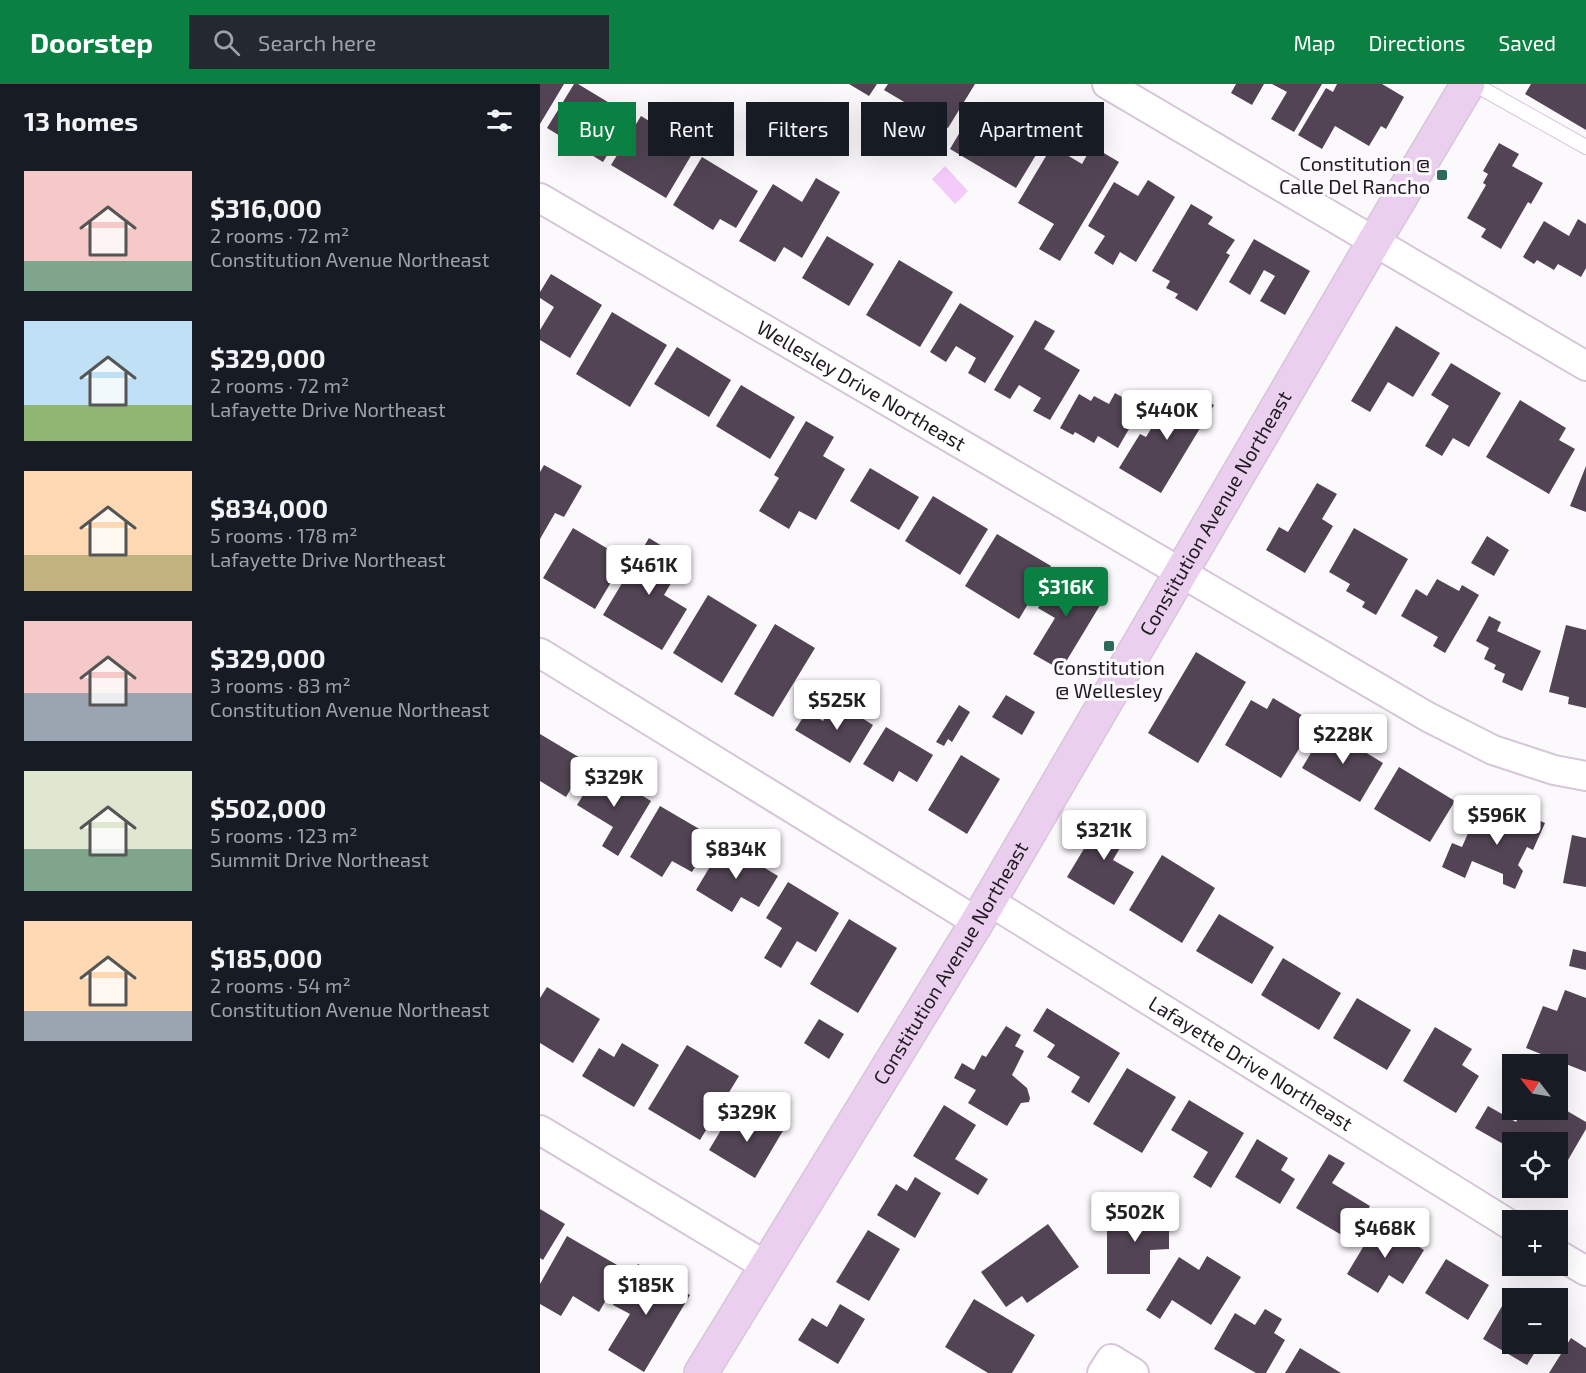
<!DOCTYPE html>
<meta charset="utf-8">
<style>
:root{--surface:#171b24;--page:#242831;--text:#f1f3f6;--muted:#9ea1a6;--accent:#0b8043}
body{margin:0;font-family:"Exo 2",sans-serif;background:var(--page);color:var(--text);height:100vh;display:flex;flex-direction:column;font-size:22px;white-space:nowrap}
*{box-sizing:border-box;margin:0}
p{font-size:20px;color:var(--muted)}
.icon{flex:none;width:33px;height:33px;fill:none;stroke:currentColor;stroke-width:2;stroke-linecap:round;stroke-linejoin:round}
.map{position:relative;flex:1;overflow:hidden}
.side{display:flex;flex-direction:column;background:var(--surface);width:540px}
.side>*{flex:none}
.banner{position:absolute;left:18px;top:18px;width:570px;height:54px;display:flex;gap:12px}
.needle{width:39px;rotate:301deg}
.tools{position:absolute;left:962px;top:970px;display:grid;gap:12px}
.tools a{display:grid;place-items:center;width:66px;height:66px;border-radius:0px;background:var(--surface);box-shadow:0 6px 24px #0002;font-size:30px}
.price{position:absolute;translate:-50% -51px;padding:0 14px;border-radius:6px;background:#fff;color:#222;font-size:20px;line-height:39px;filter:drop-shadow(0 2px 3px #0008)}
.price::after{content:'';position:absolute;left:50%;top:36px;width:18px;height:14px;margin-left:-9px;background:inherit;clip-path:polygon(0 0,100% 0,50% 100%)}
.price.selected{background:var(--accent);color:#fff}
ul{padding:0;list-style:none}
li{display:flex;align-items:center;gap:18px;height:150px;padding:0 24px}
li span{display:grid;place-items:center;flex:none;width:168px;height:120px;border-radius:0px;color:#555}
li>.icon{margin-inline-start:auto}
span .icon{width:72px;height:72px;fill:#fffc;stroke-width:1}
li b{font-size:26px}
h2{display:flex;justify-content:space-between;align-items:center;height:72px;padding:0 24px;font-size:26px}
.tag{padding:0 21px;border-radius:0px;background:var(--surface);box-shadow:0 6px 24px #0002;font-size:21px;line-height:54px}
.tag.selected{background:var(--accent);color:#fff}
header{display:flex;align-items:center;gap:36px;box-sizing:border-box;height:84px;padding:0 30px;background:var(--accent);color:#fff}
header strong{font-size:28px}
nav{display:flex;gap:33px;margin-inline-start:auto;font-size:21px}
.search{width:420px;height:54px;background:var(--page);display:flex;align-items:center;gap:15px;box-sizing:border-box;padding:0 21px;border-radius:0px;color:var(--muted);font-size:22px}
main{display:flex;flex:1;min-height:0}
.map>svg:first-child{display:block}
.water{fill:#f3cafa}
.building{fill:#524454}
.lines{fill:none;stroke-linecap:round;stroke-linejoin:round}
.lane-casing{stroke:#d7c6da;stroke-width:16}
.street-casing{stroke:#d7c6da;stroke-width:32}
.secondary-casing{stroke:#d7c6da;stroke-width:36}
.lane{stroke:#fff;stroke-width:14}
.street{stroke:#fff;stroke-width:28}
.secondary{stroke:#ead0ee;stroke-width:33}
.poi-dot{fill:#2c6b59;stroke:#fcf9fd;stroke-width:2}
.labels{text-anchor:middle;stroke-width:6;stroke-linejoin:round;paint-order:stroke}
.poi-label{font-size:20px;fill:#201a21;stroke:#fcf9fd;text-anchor:end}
.street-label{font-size:20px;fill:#201a21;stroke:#fcf9fd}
</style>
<header>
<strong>Doorstep</strong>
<div class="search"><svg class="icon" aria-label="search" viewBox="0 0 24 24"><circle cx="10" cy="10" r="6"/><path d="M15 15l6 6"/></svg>Search here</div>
<nav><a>Map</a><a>Directions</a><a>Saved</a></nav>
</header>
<main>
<section class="side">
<h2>13 homes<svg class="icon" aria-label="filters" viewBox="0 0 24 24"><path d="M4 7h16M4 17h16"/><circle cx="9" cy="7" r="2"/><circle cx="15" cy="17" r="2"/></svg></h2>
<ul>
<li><span style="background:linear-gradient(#f6c9c9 75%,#7fa58c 0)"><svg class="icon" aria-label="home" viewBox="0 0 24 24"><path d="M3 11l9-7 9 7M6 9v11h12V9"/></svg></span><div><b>$316,000</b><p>2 rooms · 72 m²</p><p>Constitution Avenue Northeast</p></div></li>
<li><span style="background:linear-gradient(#bfe0f5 70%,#8fb573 0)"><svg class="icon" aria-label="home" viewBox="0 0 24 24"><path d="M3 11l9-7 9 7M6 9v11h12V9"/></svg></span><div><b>$329,000</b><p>2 rooms · 72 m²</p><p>Lafayette Drive Northeast</p></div></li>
<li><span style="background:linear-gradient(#ffd9b3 70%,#c2b280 0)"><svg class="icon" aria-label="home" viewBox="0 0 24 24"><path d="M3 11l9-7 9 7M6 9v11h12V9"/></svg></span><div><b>$834,000</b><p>5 rooms · 178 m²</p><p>Lafayette Drive Northeast</p></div></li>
<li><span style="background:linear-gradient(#f6c9c9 60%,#9aa5b1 0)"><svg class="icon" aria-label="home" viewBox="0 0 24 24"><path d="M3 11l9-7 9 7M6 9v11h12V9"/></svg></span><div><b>$329,000</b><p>3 rooms · 83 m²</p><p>Constitution Avenue Northeast</p></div></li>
<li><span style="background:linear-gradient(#dfe7d0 65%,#7fa58c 0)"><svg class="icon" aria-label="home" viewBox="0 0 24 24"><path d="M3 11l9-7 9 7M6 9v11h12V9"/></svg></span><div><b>$502,000</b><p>5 rooms · 123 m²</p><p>Summit Drive Northeast</p></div></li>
<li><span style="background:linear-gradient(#ffd9b3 75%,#9aa5b1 0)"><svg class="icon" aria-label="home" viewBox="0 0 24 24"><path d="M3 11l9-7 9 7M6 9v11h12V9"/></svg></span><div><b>$185,000</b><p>2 rooms · 54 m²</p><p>Constitution Avenue Northeast</p></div></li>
</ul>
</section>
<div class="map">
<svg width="1046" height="1289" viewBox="0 0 1046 1289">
<rect width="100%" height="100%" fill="#fcf9fd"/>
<path class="water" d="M405,82L428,107L415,120L392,95Z"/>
<path class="building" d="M0,0H24L0,40Z
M34,0H38L91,32L63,78L7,44Z
M309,0H337L329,12Z
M348,0H435L408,44L344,6Z
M696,0H724L712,21L691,9Z
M732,0H782L754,48L731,35L747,8Z
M797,0H842L864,13L846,45L841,42L829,62L795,42L782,65L758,51L786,4L793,8Z
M991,0H1046V46L985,10Z
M434,24L475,49L489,26L514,41L476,104L410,65Z
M101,32L155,65L126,114L71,81Z
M959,59L979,70L972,82L1003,99L991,120L988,118L961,165L941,153L946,145L927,134L946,101L943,99L948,90L943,87Z
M512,62L542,80L552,62L579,78L520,177L499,165L514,140L478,119Z
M162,73L218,107L196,144L180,135L173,146L133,121Z
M276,94L300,108L262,174L244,163L235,178L199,157L233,100L262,118Z
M608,96L635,113L596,178L580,168L573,181L554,169L565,152L548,142L574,98L598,112Z
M651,120L673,133L668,140L695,156L686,169L690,171L657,227L635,214L638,210L626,204L630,197L612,187Z
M1038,135L1046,140V184L1041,193L1018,180L1014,186L997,176L994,180L983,173L1004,137L1029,152Z
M287,152L334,180L309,222L262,194Z
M714,155L770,187L745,231L720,217L735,192L724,186L710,211L689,198Z
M359,176L413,208L380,263L326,231Z
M11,190L62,221L30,274L0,256V246L14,223L0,214V208Z
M420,219L474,252L445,299L428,289L436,274L416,262L406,278L390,268Z
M72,228L127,261L90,323L36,290Z
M495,236L515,247L504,265L540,286L510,336L493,327L501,314L479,301L470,315L454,306Z
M856,242L900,269L873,313L848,298L830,328L811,317Z
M137,263L191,296L169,333L114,300Z
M911,279L961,309L929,363L913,354L902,372L885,362L909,322L891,311Z
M201,301L255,333L230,375L176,342Z
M648,307L674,321L621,409L579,384L600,350L606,353L631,312L642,318Z
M575,309L601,324L578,364L558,352L554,359L535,348L533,351L520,344L539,310L551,317L554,312L569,320Z
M980,316L1026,344L1019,356L1035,365L1009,410L946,373Z
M266,337L294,353L283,372L305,385L276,436L259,427L249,445L219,427L239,394L234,391Z
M4,381L42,402L24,433L15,429L0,455V388Z
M1046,382V428L1030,422Z
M330,384L379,413L359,446L310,417Z
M777,399L797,410L782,435L793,442L765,489L726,466L739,443L748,448Z
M393,412L448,445L420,491L365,457Z
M33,444L85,475L55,525L3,494Z
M814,444L868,475L836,531L822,523L825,518L806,507L810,500L789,488Z
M457,450L511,482L479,535L425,502Z
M947,452L969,466L954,492L931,479Z
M109,454L145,476L124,511L147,525L122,566L63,531Z
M521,487L565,513L521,586L493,570L515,534L498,524Z
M897,495L919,507L922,501L939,511L905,569L893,562L898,553L861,532L876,505L887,512Z
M168,511L217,541L182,599L133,569Z
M949,532L961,538L957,547L1001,567L982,607L962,598L965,590L954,585L956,581L944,575L949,564L936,557Z
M235,540L275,564L233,633L194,610Z
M1026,541L1046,546V624L1028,620L1029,613L1009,608Z
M656,568L706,598L658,679L608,649Z
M466,611L495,628L482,651L452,633Z
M733,614L775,639L741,694L685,661L711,616L727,625Z
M295,617L333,641L310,679L255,646L267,627L283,637Z
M419,621L430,628L412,658L408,655L404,662L396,658Z
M346,643L393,671L377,698L359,687L353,698L323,680Z
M786,644L843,679L820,718L762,684Z
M0,650L47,678L26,713L0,697Z
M421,671L460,695L427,750L388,726Z
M859,683L915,717L890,758L834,725Z
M59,685L111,717L78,772L62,762L73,743L37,721Z
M120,722L173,753L152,788L132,777L122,793L90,773Z
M965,722L1005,739L993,766L987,763L978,781L983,787L975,805L963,800V790L932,777L925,794L902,783L912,759L922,763L935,733L956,742Z
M566,728L592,743L573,776L594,788L574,821L527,793Z
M1032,751L1046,754V803L1023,799Z
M184,759L238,792L219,823L201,813L192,828L156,806Z
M622,771L675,804L642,859L589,826Z
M248,798L299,829L276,868L257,857L241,884L224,874L242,844L226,834Z
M679,830L734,863L712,900L656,867Z
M309,835L357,864L318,929L270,900Z
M1033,865L1046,868V886L1029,882Z
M743,874L801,909L779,946L721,911Z
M7,903L60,935L33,979L0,959V914Z
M1025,906L1046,914V988L986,964L1003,922L1017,927Z
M817,914L871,946L847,986L793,954Z
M507,924L580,969L549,1019L531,1008L540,993L507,973L515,961L493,947Z
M279,935L304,950L289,975L264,959Z
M466,942L481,951L475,962L484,967L472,991L487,1004L490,1014L489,1018L481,1019L467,1042L428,1019L436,1006L414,994L422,979L434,986L442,971L446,973Z
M895,943L932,965L922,981L939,992L916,1029L863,997Z
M82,959L119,981L94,1023L42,992L59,964L74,973Z
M147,961L199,992L160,1056L108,1025Z
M587,984L636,1013L602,1069L553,1040Z
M649,1016L704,1049L671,1104L653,1093L668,1068L631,1046Z
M404,1021L436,1041L415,1075L448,1095L438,1111L373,1072Z
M1017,1021L1046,1038V1045L1017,1095V1059H972V1065L935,1044L948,1022L976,1038L983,1026H1017Z
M218,1029L244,1045L215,1094L169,1066L190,1031L210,1043Z
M717,1055L748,1074L741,1086L755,1095L740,1120L695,1093Z
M789,1070L805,1079L792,1099L830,1122L810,1156L756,1124Z
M375,1093L401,1109L375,1154L337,1131L356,1100L367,1107Z
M0,1125L25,1140L3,1176L0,1174Z
M567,1133H629V1165L610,1166V1190H567Z
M838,1138L884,1166L863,1200L849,1191L838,1209L807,1190Z
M508,1140L539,1183L487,1219L482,1212L466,1223L441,1188Z
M328,1146L360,1165L329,1217L296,1198Z
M27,1152L84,1185L59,1228L33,1212L21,1232L0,1220V1200Z
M667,1172L701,1193L671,1241L632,1216L620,1235L606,1226L639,1173L659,1186Z
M906,1175L949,1201L928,1236L885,1209Z
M98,1180L150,1211L104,1288L68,1266L90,1230L73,1221Z
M434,1215L495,1251L472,1289H448L405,1263Z
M965,1217L972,1222V1260H1000L987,1281L943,1255Z
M300,1220L325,1235L298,1280L258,1256L272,1234L287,1243Z
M725,1225L742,1235L734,1249L745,1256L726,1289H716L674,1265L695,1229L715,1241Z
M1031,1254L1046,1264V1289H1009Z
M760,1264L801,1289H745Z"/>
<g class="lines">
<defs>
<path id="lane" d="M934,0L1046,63"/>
<g id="street">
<path d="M567,0L1046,282"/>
<path id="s1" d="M0,114L888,633L953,666L1014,686L1046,692"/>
<path d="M0,569L437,838"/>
<path id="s2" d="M449,817L972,1142"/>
<path d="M0,1046L226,1182"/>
<path d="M1017,1170L1046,1187"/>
<path d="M562,1289L571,1275L594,1289"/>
</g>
<g id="secondary">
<path id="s3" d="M161,1289L437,838L835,156L928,0"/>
</g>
</defs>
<use href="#lane" class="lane-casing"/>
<use href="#street" class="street-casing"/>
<use href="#secondary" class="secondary-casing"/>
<use href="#lane" class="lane"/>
<use href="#street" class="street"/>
<use href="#secondary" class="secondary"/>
</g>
<g class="poi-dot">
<rect x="896" y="85" width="12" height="12" rx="3"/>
<rect x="563" y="556" width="12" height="12" rx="3"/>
</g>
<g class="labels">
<g class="poi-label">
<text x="890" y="87">Constitution @<tspan x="890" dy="23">Calle Del Rancho</tspan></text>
<text x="569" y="591" text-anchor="middle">Constitution<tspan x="569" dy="23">@ Wellesley</tspan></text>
</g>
<g class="street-label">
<text dy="7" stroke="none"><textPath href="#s1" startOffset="372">Wellesley Drive Northeast</textPath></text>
<text dy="7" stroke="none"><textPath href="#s3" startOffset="1002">Constitution Avenue Northeast</textPath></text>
<text dy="7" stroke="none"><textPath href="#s3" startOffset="480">Constitution Avenue Northeast</textPath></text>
<text dy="7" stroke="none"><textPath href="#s2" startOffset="308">Lafayette Drive Northeast</textPath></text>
</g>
</g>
</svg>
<div class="tools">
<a><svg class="needle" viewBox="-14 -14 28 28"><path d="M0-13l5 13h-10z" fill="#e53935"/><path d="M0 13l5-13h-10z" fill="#9ea1a6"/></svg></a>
<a><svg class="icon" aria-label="locate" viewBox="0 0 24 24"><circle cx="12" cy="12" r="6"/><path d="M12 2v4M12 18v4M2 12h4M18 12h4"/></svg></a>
<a>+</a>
<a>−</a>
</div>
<b class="price" style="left:627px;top:357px">$440K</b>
<b class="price" style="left:109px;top:512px">$461K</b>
<b class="price selected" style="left:526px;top:534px">$316K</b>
<b class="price" style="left:297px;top:647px">$525K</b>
<b class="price" style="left:803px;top:681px">$228K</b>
<b class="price" style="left:74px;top:724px">$329K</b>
<b class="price" style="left:957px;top:762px">$596K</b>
<b class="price" style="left:564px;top:777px">$321K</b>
<b class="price" style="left:196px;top:796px">$834K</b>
<b class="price" style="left:207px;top:1059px">$329K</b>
<b class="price" style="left:595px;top:1159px">$502K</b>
<b class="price" style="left:845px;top:1175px">$468K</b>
<b class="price" style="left:106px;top:1232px">$185K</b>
<div class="banner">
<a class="tag selected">Buy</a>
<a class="tag">Rent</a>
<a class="tag">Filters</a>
<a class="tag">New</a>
<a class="tag">Apartment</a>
</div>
</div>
</main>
